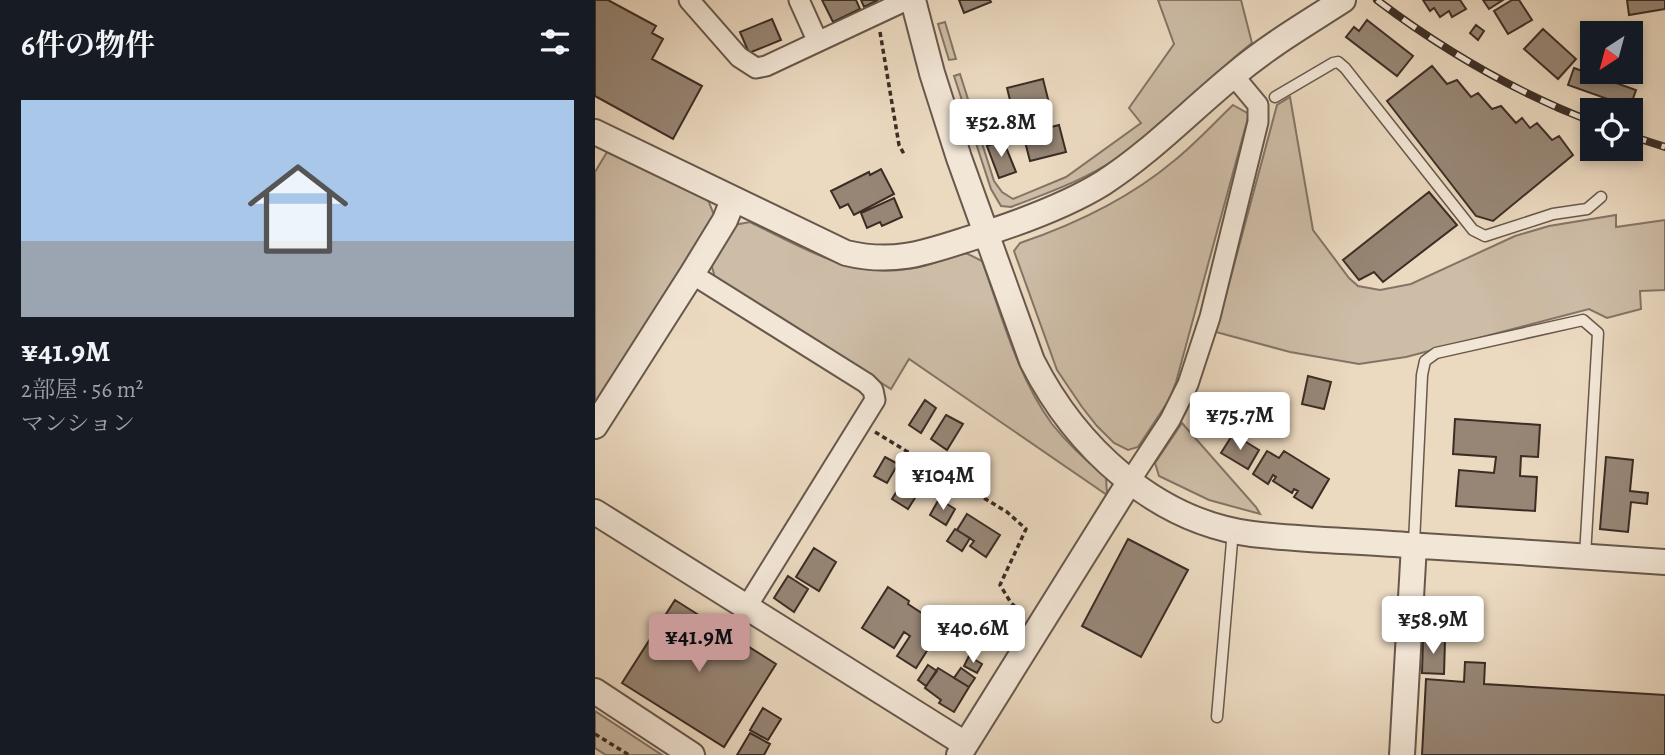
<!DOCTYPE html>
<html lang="ja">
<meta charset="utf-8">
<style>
:root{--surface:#171b24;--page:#20242c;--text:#f1f3f6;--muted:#9ea1a6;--accent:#c59692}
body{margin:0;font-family:Alegreya,"Noto Serif JP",serif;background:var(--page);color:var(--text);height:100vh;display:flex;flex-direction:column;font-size:26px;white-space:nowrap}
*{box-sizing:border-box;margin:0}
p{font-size:23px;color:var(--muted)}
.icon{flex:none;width:38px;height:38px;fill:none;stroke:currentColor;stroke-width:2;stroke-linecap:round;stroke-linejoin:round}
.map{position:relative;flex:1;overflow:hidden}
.side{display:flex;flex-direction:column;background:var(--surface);width:595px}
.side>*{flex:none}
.needle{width:46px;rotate:216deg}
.buttons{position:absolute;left:985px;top:21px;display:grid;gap:14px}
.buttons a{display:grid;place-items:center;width:63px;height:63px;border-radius:0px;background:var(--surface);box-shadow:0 4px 10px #0003;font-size:35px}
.price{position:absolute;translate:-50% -60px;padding:0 16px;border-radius:7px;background:#fff;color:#222;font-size:23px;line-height:46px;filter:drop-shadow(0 2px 4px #0008)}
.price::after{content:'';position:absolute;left:50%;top:42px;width:21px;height:16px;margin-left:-10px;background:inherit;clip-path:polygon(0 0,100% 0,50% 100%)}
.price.current{background:var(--accent);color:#111}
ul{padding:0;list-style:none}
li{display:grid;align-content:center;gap:14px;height:371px;padding:0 21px}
li span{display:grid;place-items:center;height:217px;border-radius:0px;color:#555}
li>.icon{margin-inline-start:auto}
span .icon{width:126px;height:126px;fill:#fffc;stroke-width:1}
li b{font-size:30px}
h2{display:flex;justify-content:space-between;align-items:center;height:84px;padding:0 21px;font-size:30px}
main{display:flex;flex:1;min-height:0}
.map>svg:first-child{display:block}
.green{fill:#cdbca6;stroke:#847466;stroke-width:2}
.building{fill:#978676;stroke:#3b2d25;stroke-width:2}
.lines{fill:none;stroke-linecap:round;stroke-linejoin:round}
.service-casing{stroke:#67584c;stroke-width:13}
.minor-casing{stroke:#67584c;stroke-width:23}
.tertiary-casing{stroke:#67584c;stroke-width:28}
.path{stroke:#3b2d25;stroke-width:3.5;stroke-dasharray:5 3.5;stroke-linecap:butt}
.service{stroke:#f2e6d6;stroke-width:10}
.minor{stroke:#f2e6d6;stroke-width:19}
.tertiary{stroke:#f2e6d6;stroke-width:24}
.rail-casing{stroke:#3b2d25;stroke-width:8}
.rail{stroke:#f2e6d6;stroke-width:5;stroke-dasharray:16;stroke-linecap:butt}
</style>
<main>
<section class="side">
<h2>6件の物件<svg class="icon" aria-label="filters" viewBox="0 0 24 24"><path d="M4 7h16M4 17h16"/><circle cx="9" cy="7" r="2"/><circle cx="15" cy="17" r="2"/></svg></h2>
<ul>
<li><span style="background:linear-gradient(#a9c7e8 65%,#9aa5b1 0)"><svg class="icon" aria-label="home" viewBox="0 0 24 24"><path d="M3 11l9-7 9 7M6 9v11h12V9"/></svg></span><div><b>¥41.9M</b><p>2部屋 · 56 m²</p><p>マンション</p></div></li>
</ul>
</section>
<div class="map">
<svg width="1070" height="755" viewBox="0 0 1070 755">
<rect width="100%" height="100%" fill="#ebd9c0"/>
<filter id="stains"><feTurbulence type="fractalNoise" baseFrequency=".00286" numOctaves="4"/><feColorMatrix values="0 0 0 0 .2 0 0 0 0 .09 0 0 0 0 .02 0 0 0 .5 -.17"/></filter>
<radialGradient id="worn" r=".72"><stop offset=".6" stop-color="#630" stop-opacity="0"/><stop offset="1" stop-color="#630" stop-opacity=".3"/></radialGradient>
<path class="green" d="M563,0H646L657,43C611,79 571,124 522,158C490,180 452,193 416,207L406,206L396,189L359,76L365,74L399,181L407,192L418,199L471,177L546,123L534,108L579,44Z
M350,22L361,59L354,60L343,24Z
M695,97L718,230L754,278L763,286L785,290L816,284L920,236L954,226L1021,215V227L1070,220V290L1045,291L1046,309L1012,318L994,309L811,357L764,364L695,352L621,332L682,105Z
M638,105L654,114L581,382L574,400L543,447L533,450L519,443L502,426L487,407L462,370L419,251L425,243C481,224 534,199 580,160C601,143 619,123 638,105Z
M12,152L113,200L119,215L0,404V172Z
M155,222C204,246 255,278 312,269C331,267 350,259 369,252L387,261C407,316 422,376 457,424C473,444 491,461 511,477L512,495L314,359L296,389L120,278L116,263L139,225Z
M587,423L661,507L665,514L614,500L564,476L560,463Z
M0,711L67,755H11L0,748Z"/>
<path class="building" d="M0,0H13L61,26L57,33L68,39L57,59L107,86L78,139L0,96Z
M227,0H261L265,9L238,22Z
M266,0H283L269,7Z
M364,0H395L396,2L369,13Z
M828,0H865L871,9L857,17L854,11L845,17L839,8L835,11Z
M888,0H908L894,9Z
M917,0H924L937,20L913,34L899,11Z
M1032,0H1070V9L1034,15Z
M177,19L186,40L154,53L145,32Z
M772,20L818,56L802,76L751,37L759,27L764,31Z
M881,25L889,31L883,40L875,33Z
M948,29L981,59L963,79L929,49Z
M837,66L852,84L862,80L876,97L883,93L897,109L906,106L921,123L927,118L935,128L942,123L957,140L964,136L978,155L898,221L881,216L792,101Z
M979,68L1041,90L1035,107L973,85Z
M448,79L454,103L418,112L412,88Z
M398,112L408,140L392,146L382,118Z
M464,125L471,152L435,161L428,134Z
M408,140L421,172L404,178L392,146Z
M286,169L299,194L259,215L253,204L245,208L236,191L274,172L275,175Z
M834,192L862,225L788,282L779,272L764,280L748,260Z
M299,198L307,217L287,226L285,222L272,228L266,213Z
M713,376L736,382L729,409L707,404Z
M330,400L341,408L326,433L314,425Z
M351,415L368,424L352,450L336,439Z
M860,419L945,425L943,457L926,456L925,476L942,477L940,511L861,506L864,470L899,473L901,457L858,454Z
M638,434L664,450L653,469L626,453Z
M672,451L684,458L689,451L734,479L717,508L699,497L703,491L699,489L697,493L678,481L681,477L678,475L673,484L658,474Z
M290,457L303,464L292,483L279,476Z
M1011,457L1038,460L1035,491L1053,493L1052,504L1036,502L1033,532L1005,529Z
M312,475L328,485L313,509L297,499Z
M344,499L360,509L351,525L335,515Z
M372,514L405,535L391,557L375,546L379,541L362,530Z
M360,529L375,538L367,551L352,541Z
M533,539L593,570L546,657L487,626Z
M219,548L241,562L224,591L201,577Z
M193,576L213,589L199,612L179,598Z
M293,587L314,601L313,604L342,623L335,635L340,638L321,668L302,656L315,636L309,632L299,648L267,628Z
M80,600L181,664L129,747L27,683Z
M828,639L850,640L849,674L827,673Z
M374,656L387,664L382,673L369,666Z
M870,662L890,663L889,684L1070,695V755H827L831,679L869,682Z
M333,665L342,671L331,686L323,680Z
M343,668L374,687L359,712L344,703L346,700L330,688Z
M366,668L380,678L374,687L359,678Z
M168,708L186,719L173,740L155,730Z
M155,733L175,744L169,755H142Z"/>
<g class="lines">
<defs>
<path id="service" d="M680,97L738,63L743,62L750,68L878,230L890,236L958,214L992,209L1006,197
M819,543L827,375L830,361L841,353L988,320L1003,333L990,556
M622,717L638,530"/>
<path id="minor" d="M94,0L144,57L161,68L171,66L312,0
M204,0L222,40
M97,274L271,383L278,390L280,400L151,608
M535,481L575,420L593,384L615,317L663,122V105L638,75"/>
<path id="tertiary" d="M318,0L337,73L364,158L437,361C480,446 559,521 657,534C708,540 760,541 811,545C897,550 984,556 1070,562
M0,132L251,253C297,264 327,254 370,240C412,227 471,206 508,183C556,152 595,111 639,75C673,46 711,24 748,0
M0,426L97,274L130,220L138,200
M0,512L370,744
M0,691L97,755
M364,755L535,481
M807,755L819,545"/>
</defs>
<use href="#service" class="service-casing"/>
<use href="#minor" class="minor-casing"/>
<use href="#tertiary" class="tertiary-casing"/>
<path class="path" d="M285,32L304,145L309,154
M280,432L412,512L431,529L405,585L416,603L429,614
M0,734L34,755"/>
<use href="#service" class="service"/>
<use href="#minor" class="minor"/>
<use href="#tertiary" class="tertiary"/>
<defs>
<path id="rail" d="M782,0C848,50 920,92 998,122
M1036,136L1070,147"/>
</defs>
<use href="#rail" class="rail-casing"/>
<use href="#rail" class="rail"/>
</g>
<rect width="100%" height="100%" filter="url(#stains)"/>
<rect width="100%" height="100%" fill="url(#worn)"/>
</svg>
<div class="buttons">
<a><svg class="needle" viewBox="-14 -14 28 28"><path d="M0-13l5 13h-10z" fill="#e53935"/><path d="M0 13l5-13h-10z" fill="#9ea1a6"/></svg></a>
<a><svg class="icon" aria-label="locate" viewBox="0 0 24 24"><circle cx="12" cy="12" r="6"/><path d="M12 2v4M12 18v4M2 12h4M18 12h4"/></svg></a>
</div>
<b class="price" style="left:406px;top:159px">¥52.8M</b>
<b class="price" style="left:645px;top:452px">¥75.7M</b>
<b class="price" style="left:348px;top:512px">¥104M</b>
<b class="price" style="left:838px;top:656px">¥58.9M</b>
<b class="price" style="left:378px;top:665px">¥40.6M</b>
<b class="price current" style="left:104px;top:674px">¥41.9M</b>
</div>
</main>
